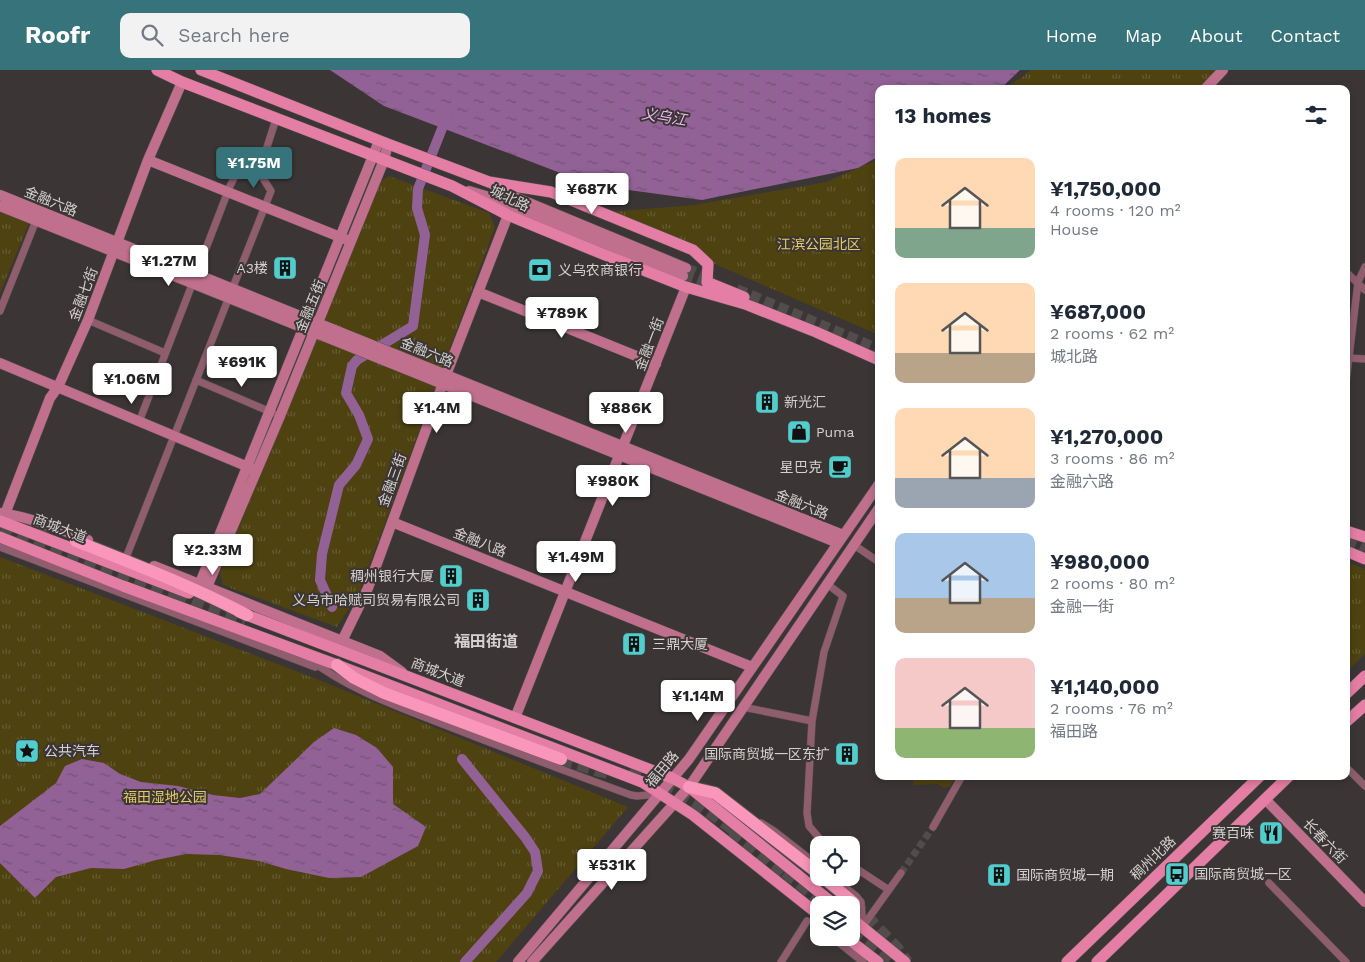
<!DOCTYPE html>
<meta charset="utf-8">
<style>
:root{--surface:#fff;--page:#f2f2f3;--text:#1f2937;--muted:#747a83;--accent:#36737a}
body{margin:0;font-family:"Work Sans","Noto Sans SC",sans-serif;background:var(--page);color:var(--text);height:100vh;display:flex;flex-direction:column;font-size:19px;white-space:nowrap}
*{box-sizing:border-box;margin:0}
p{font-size:16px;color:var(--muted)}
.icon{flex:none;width:28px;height:28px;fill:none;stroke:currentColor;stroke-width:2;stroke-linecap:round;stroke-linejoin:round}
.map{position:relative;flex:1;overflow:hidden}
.drawer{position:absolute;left:875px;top:15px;width:475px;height:695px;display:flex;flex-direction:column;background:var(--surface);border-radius:10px;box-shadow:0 2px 8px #0003}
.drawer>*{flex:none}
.tools{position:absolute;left:810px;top:766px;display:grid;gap:10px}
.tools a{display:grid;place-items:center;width:50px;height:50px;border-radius:10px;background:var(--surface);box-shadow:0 2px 8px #0003;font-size:25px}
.price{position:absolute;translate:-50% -42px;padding:0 11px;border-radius:5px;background:#fff;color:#222;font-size:16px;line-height:32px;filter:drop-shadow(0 1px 2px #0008)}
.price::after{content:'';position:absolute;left:50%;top:30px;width:15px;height:11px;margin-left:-8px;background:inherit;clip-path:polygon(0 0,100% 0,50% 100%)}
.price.current{background:var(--accent);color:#fff}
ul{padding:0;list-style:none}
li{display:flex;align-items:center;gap:15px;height:125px;padding:0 20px}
li span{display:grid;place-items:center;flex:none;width:140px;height:100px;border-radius:10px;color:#555}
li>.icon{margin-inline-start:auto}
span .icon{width:60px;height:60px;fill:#fffc;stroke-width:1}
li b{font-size:21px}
h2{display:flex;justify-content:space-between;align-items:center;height:60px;padding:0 20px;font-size:21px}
header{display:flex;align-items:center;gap:30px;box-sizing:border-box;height:70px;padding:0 25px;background:var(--accent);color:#fff}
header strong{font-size:24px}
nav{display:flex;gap:28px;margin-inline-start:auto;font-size:18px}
.search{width:350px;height:45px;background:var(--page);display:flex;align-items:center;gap:12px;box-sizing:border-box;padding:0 18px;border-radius:10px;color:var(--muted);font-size:19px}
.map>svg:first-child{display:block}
.grass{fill:url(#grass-tufts)}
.water{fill:url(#water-ripples)}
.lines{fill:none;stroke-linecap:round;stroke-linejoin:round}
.river{stroke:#926196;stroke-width:10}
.street-tunnel{stroke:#524d4c;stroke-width:7;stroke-dasharray:7 3.5;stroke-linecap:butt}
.secondary-tunnel{stroke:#524d4c;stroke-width:10;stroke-dasharray:10 5;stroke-linecap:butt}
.highway-tunnel{stroke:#524d4c;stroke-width:12;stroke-dasharray:12 6;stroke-linecap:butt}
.street-casing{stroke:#575251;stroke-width:8}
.secondary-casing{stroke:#575251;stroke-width:11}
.primary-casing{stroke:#575251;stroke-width:12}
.highway-casing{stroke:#575251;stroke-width:14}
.street{stroke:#905d6f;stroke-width:7}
.secondary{stroke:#c0708d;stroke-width:10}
.primary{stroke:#e57ea4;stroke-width:11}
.highway{stroke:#f996b9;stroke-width:12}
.labels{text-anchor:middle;stroke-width:4;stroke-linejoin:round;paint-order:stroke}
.street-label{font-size:14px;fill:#d4d1d0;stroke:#3b3635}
.park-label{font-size:14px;fill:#e2ca62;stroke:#3b3635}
.poi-label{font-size:14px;fill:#d4d1d0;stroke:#3b3635;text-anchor:start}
.water-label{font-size:15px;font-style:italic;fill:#f2baf6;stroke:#3b3635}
.quarter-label{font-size:16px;font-weight:bold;fill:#d4d1d0;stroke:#3b3635}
</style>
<header>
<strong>Roofr</strong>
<div class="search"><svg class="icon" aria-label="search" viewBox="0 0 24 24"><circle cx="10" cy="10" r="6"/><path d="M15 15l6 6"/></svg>Search here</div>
<nav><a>Home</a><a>Map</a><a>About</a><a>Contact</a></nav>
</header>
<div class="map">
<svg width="1365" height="892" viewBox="0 0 1365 892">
<defs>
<pattern id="grass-tufts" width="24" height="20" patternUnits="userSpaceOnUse" patternTransform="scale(1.25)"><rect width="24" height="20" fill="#4d4210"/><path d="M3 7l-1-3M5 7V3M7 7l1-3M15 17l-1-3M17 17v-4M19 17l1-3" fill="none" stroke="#665c32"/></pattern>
<pattern id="water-ripples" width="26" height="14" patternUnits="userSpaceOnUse" patternTransform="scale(1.25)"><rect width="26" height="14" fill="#926196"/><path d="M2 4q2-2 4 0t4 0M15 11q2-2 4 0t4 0" fill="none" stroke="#715373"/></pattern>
</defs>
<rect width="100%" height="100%" fill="#3b3635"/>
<path class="grass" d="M1030,0H1220L1203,19H1003L1024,6Z
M879,89V265L597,143L694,135L826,112Z
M389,106L489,143L495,157L359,523L337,557L223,515L220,503L381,111Z
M0,141L29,153L0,223Z
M0,487L319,610L628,737L496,892H0Z
M1346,492L1365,499V584L1346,602Z
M912,706H957L950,716L944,718L938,714L914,715Z"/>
<path class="water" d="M330,0H1020L1000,19H879V86L858,98L702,130L592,115L384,36Z
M334,658L356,665L377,678L393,697V734L426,757L418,776L361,807L329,808L286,799L259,791L219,785L186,784L156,790L124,799L91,798L56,807L35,828L0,793V756L56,713L65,696L82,689L104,693L120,704L141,712L178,716L213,725L240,728L260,724L314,672Z"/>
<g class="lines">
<path class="river" d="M332,537L320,510L322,484L339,415L356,395L368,369L359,345L346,323L352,296L357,290L413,256L425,165L417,138L418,119L447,46
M462,689L525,767L535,782L538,801L527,823L465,892"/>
<path class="street-tunnel" d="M901,803L933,757"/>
<path class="secondary-tunnel" d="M686,198L714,210
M683,206L713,217
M737,219L879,279
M1346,472L1365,479"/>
<path class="highway-tunnel" d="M4,448L57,463
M0,460L182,531
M176,523L246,549
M561,689L599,701L609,703
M631,697C671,715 704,737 739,764
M731,762L788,810
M785,802L826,835
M854,833L897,878L907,892
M851,862L889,892"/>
<defs>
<path id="street" d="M1346,202L1365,220
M0,241L37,148
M88,250L165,283
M1349,288L1365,289
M196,310L273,343
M1346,312L1358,212L1365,197
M139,352L230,116L235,106L246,102H259L276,49
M854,475L879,492
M0,477L315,597
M127,485L271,121L259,102
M305,586C347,619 396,636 445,655C506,679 568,702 631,725L637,726L659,724
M743,637L812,651
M1346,697L1365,716
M761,753L774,761L815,793
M933,757L962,706
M825,775L809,756L807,743L812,651L824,582L843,526L827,514
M851,795L889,820
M833,808L856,826L861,832L863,856
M1269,813L1346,892
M863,856L901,803
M833,868L863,892
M781,892L807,851"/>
<path id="secondary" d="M1205,19L1223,0
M148,90L345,169
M492,114L515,127L686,198
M469,121L496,129L683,206
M0,125L843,465
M0,136L838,473
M478,222L656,294
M0,293L253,399
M0,443C30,447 59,459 88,470
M5,444L50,328L58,317L88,250L148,90L182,12
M392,452L752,597
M154,496L380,586L402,602
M200,513L379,71
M207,517L280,346L384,90L388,74
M342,571L368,518L446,305L508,145
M515,648L686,217
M1265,729L1365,832
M518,892L689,689L879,414
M532,892L689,717L879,438"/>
<path id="primary" d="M157,0L182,12L452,116L508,145L605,185L686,217L745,234L816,262L879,290
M201,0L388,74L489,112L551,122L693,180L708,194L707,212L744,227
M0,451L189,523
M1346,461L1365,467
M0,467L123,516L337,595L642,712L693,745L819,845
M1346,481L1365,489
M239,542L672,708L689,717L835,835
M1346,624L1365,606
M1346,652L1365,635
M851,848L905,892
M847,868L878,892
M1067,892L1260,706
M1097,892L1289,706"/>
<path id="highway" d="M76,471C134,494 192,516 247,545
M337,595L354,608L384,623L561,689
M689,717L715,723L819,804
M824,808L854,833"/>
</defs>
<use href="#street" class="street-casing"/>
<use href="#secondary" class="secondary-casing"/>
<use href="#primary" class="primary-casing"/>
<use href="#highway" class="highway-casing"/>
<use href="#street" class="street"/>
<use href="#secondary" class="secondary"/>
<use href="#primary" class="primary"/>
<use href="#highway" class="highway"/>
</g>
<defs>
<symbol id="building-square" viewBox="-11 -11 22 22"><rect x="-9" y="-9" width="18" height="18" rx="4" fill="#52cdcd" stroke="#3b3635"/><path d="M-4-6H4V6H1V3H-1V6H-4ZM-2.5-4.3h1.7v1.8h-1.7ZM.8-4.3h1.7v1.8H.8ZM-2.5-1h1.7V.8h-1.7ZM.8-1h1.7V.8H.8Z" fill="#111"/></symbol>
<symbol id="bank-square" viewBox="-11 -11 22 22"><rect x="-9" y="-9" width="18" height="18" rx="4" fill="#52cdcd" stroke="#3b3635"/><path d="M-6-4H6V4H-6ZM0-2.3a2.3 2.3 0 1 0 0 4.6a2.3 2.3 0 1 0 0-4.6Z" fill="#111"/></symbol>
<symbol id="shop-square" viewBox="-11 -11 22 22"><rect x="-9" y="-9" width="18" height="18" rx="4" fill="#52cdcd" stroke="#3b3635"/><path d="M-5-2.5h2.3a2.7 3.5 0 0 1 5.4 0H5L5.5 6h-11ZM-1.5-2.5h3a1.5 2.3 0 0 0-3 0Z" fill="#111"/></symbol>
<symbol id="cafe-square" viewBox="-11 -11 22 22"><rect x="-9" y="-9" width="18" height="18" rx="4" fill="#52cdcd" stroke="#3b3635"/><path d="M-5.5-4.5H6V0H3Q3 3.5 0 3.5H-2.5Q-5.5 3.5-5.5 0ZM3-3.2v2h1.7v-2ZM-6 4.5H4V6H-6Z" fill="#111"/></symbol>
<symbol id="sight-square" viewBox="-11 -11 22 22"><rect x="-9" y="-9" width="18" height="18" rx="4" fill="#52cdcd" stroke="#3b3635"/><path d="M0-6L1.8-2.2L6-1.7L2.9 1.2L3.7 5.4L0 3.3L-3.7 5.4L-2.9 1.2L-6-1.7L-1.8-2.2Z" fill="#111"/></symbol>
<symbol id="restaurant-square" viewBox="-11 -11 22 22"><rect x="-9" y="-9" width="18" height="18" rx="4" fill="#52cdcd" stroke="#3b3635"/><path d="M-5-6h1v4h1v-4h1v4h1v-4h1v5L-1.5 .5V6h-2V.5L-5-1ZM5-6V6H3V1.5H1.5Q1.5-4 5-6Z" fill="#111"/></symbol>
<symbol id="bus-square" viewBox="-11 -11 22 22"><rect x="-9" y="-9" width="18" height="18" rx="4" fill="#52cdcd" stroke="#3b3635"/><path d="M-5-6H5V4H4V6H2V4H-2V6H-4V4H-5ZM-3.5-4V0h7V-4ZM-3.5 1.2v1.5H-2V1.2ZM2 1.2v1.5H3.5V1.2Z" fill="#111"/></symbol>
</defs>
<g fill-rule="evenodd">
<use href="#building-square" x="271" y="184" width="28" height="28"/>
<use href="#bank-square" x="526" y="186" width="28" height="28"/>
<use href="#building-square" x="753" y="318" width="28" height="28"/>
<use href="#shop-square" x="785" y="348" width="28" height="28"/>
<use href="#cafe-square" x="826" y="383" width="28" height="28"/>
<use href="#building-square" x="437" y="492" width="28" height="28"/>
<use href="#building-square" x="464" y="516" width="28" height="28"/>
<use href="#building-square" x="620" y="560" width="28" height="28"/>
<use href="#sight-square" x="13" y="667" width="28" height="28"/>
<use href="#building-square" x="833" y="670" width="28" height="28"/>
<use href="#restaurant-square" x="1257" y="749" width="28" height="28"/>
<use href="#bus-square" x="1163" y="790" width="28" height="28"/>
<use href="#building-square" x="985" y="791" width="28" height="28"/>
</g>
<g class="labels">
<g class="street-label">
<text transform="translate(510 128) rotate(26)" y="5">城北路</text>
<text transform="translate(51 131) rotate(22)" y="5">金融六路</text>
<text transform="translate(83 224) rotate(-69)" y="5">金融七街</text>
<text transform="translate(310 236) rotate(-68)" y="5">金融五街</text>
<text transform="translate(649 274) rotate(-69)" y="5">金融一街</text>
<text transform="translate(427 282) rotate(22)" y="5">金融六路</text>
<text transform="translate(392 410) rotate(-70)" y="5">金融三街</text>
<text transform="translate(802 434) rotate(22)" y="5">金融六路</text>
<text transform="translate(60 458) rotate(21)" y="5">商城大道</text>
<text transform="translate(480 472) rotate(22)" y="5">金融八路</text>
<text transform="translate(438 602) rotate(21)" y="5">商城大道</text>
<text transform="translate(662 699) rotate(-50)" y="5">福田路</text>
<text transform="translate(1325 771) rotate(46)" y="5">长春六街</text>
<text transform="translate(1153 788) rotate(-44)" y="5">稠州北路</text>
</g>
<g class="park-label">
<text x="819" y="179">江滨公园北区</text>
<text x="165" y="732">福田湿地公园</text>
</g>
<g class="poi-label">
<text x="268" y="203" text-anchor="end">A3楼</text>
<text x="558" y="205">义乌农商银行</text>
<text x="784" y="337">新光汇</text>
<text x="816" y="367">Puma</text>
<text x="822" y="402" text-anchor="end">星巴克</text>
<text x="434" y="511" text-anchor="end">稠州银行大厦</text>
<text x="460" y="535" text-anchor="end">义乌市哈赋司贸易有限公司</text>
<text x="652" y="579">三鼎大厦</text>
<text x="44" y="686">公共汽车</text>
<text x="830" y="689" text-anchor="end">国际商贸城一区东扩</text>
<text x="1254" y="768" text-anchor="end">赛百味</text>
<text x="1194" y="809">国际商贸城一区</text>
<text x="1016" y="810">国际商贸城一期</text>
</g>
<g class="water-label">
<text transform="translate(664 47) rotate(9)" y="5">义乌江</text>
</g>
<g class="quarter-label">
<text x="486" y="577">福田街道</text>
</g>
</g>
</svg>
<div class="tools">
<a><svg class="icon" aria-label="locate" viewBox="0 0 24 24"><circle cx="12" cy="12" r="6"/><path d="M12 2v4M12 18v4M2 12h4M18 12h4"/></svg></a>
<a><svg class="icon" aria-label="layers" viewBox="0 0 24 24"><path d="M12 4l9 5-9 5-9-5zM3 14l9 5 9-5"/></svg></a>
</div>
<b class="price current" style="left:254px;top:119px">¥1.75M</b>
<b class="price" style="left:592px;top:145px">¥687K</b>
<b class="price" style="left:169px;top:217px">¥1.27M</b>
<b class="price" style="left:562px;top:269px">¥789K</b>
<b class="price" style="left:242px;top:318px">¥691K</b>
<b class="price" style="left:132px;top:335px">¥1.06M</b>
<b class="price" style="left:437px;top:364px">¥1.4M</b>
<b class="price" style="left:626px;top:364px">¥886K</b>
<b class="price" style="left:613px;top:437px">¥980K</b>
<b class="price" style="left:213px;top:506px">¥2.33M</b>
<b class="price" style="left:576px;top:513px">¥1.49M</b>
<b class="price" style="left:698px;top:652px">¥1.14M</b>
<b class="price" style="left:612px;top:821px">¥531K</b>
<section class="drawer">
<h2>13 homes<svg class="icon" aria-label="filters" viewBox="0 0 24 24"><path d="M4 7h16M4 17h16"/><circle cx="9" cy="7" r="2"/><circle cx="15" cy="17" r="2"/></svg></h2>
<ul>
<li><span style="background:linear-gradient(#ffd9b3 70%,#7fa58c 0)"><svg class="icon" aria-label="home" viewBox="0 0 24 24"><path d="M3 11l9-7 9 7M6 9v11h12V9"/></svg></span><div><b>¥1,750,000</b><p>4 rooms · 120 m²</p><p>House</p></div></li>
<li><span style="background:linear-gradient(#ffd9b3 70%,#b9a48a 0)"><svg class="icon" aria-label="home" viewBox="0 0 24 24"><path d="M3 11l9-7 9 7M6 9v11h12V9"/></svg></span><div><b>¥687,000</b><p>2 rooms · 62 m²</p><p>城北路</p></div></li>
<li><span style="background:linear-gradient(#ffd9b3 70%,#9aa5b1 0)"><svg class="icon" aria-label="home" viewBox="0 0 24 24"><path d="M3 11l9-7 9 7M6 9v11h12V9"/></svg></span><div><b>¥1,270,000</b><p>3 rooms · 86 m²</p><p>金融六路</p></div></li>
<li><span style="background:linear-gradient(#a9c7e8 65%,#b9a48a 0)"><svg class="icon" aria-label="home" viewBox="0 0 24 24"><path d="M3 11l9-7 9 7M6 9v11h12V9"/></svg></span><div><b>¥980,000</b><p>2 rooms · 80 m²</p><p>金融一街</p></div></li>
<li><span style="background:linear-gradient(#f6c9c9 70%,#8fb573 0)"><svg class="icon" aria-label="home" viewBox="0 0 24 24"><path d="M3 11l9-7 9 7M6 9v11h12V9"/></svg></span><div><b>¥1,140,000</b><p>2 rooms · 76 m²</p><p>福田路</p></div></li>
</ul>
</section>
</div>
